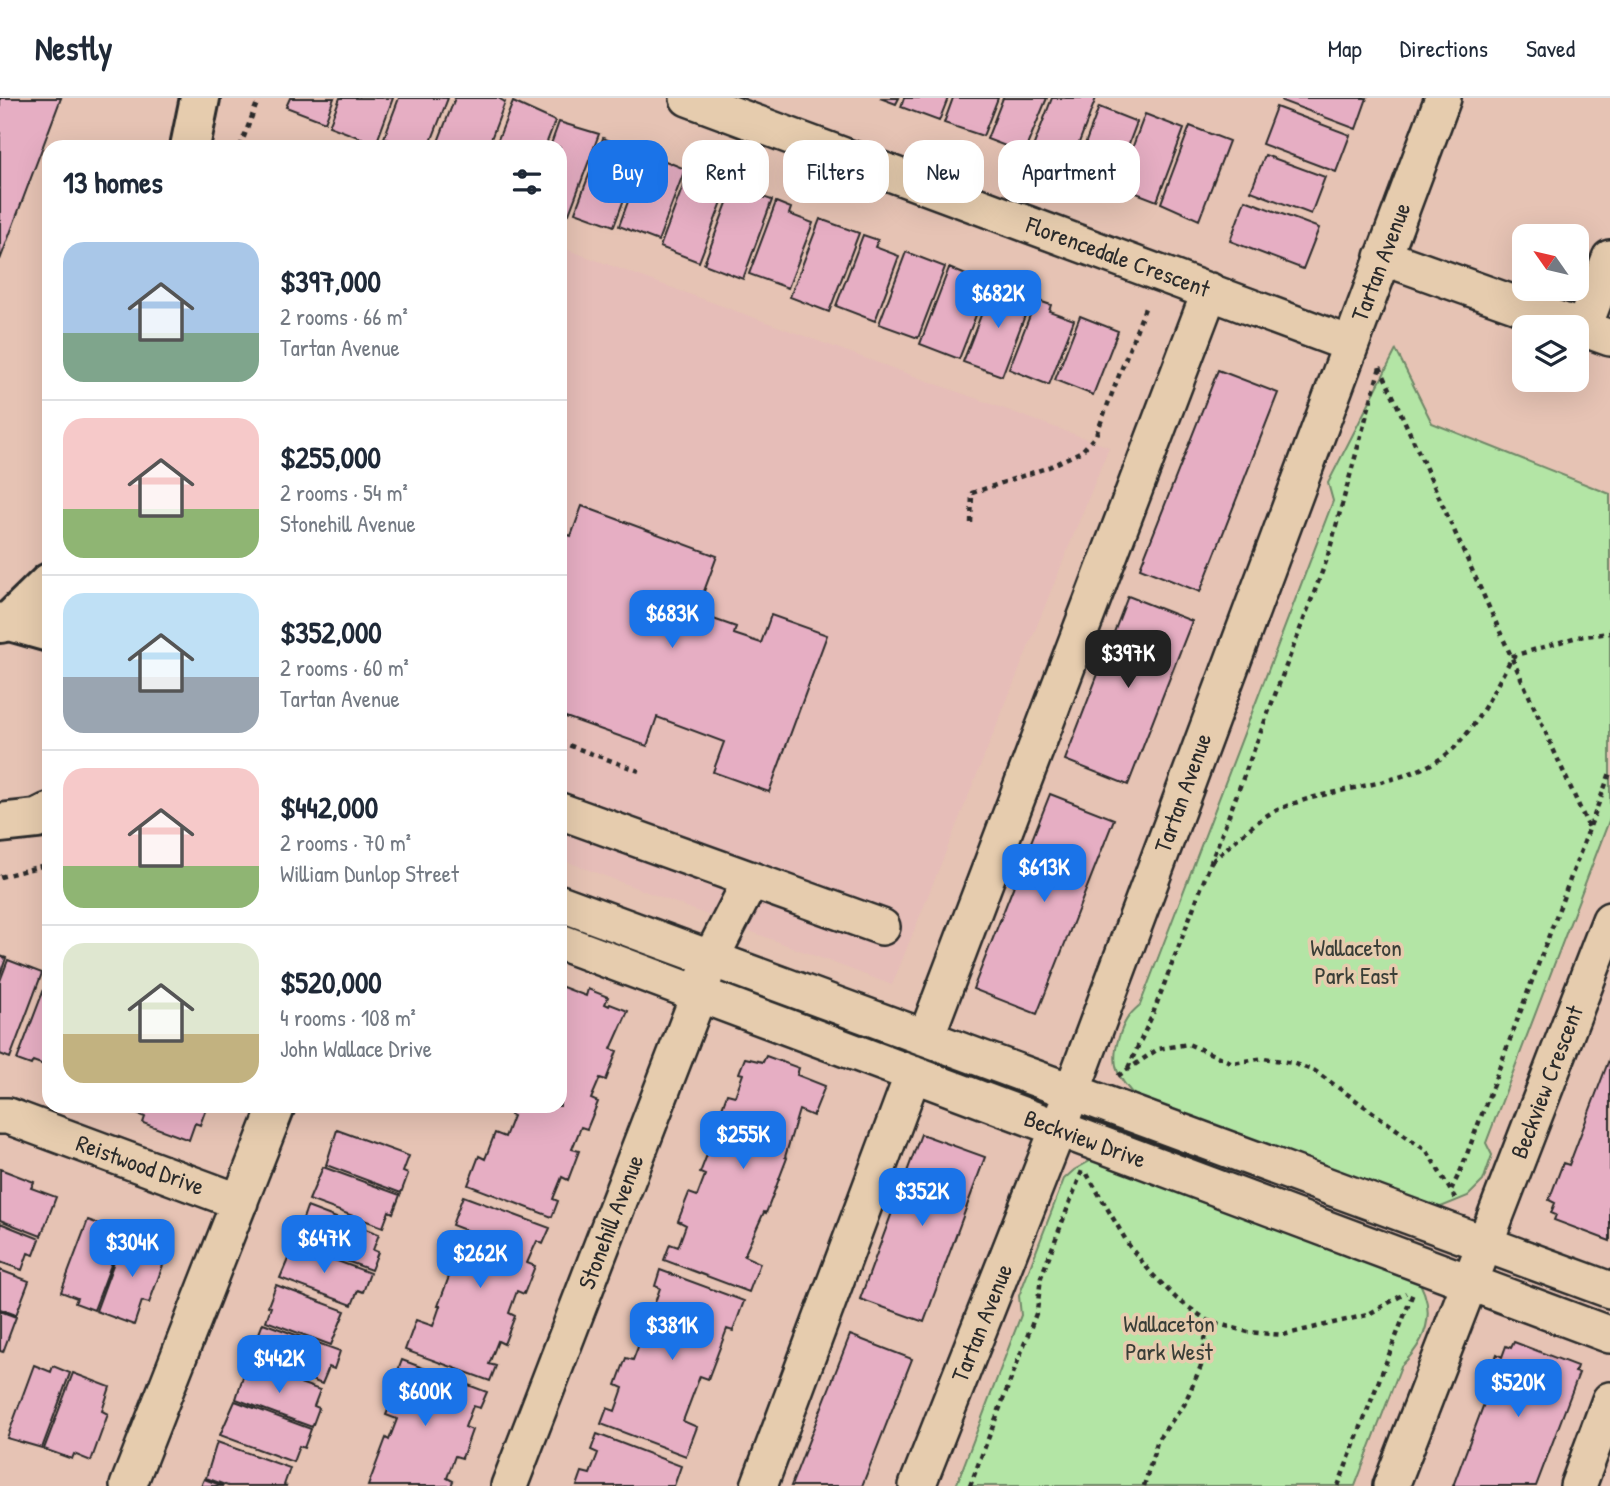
<!DOCTYPE html>
<meta charset="utf-8">
<style>
:root{--surface:#fff;--page:#f6f6f7;--text:#1f2937;--muted:#747a83;--line:#e0e1e3;--accent:#1a73e8}
body{margin:0;font-family:"Patrick Hand",sans-serif;background:var(--page);color:var(--text);height:100vh;display:flex;flex-direction:column;font-size:26px;white-space:nowrap}
*{box-sizing:border-box;margin:0}
p{font-size:23px;color:var(--muted)}
.icon{flex:none;width:38px;height:38px;fill:none;stroke:currentColor;stroke-width:2;stroke-linecap:round;stroke-linejoin:round}
.map{position:relative;flex:1;overflow:hidden}
.sheet{position:absolute;left:42px;top:42px;width:525px;height:973px;display:flex;flex-direction:column;background:var(--surface);border-radius:21px;box-shadow:0 7px 28px #0002}
.sheet>*{flex:none}
.top-card{position:absolute;left:588px;top:42px;width:665px;height:63px;display:flex;gap:14px}
.needle{width:46px;rotate:304deg}
.controls{position:absolute;left:1512px;top:126px;display:grid;gap:14px}
.controls a{display:grid;place-items:center;width:77px;height:77px;border-radius:14px;background:var(--surface);box-shadow:0 7px 28px #0002;font-size:35px}
.price{position:absolute;translate:-50% -60px;padding:0 16px;border-radius:14px;background:var(--accent);color:#fff;font-size:23px;line-height:46px;filter:drop-shadow(0 2px 4px #0008)}
.price::after{content:'';position:absolute;left:50%;top:42px;width:21px;height:16px;margin-left:-10px;background:inherit;clip-path:polygon(0 0,100% 0,50% 100%)}
.price.selected{background:#222;color:#fff}
ul{padding:0;list-style:none}
li{display:flex;align-items:center;gap:21px;height:175px;padding:0 21px}
li+li{border-top:2px solid var(--line)}
li span{display:grid;place-items:center;flex:none;width:196px;height:140px;border-radius:21px;color:#555}
li>.icon{margin-inline-start:auto}
span .icon{width:84px;height:84px;fill:#fffc;stroke-width:1}
li b{font-size:30px}
h2{display:flex;justify-content:space-between;align-items:center;height:84px;padding:0 21px;font-size:30px}
.pill{padding:0 24px;border-radius:21px;background:var(--surface);box-shadow:0 7px 28px #0002;font-size:24px;line-height:63px}
.pill.selected{background:var(--accent);color:#fff}
header{display:flex;align-items:center;gap:42px;box-sizing:border-box;height:98px;padding:0 35px;background:var(--surface);border-bottom:2px solid var(--line)}
header strong{font-size:33px}
nav{display:flex;gap:38px;margin-inline-start:auto;font-size:24px}
.map>svg:first-child{display:block}
.built{fill:#e6bdb8}
.green{fill:#b3e5a5;stroke:#6f8868;stroke-width:2}
.building{fill:#e6aec3;stroke:#2b2b2b;stroke-width:2}
.lines{fill:none;stroke-linecap:round;stroke-linejoin:round}
.minor-casing{stroke:#2b2b2b;stroke-width:40}
.major-casing{stroke:#2b2b2b;stroke-width:44}
.path{stroke:#2b2b2b;stroke-width:4.5;stroke-dasharray:5 5;stroke-linecap:butt}
.minor{stroke:#e6ccae;stroke-width:35}
.major{stroke:#e6ccae;stroke-width:38}
.labels{text-anchor:middle;stroke-width:7;stroke-linejoin:round;paint-order:stroke}
.street-label{font-size:24px;fill:#2b2b2b;stroke:#e6ccae}
.park-label{font-size:24px;fill:#393e37;stroke:#e6ccae}
</style>
<header>
<strong>Nestly</strong>
<nav><a>Map</a><a>Directions</a><a>Saved</a></nav>
</header>
<div class="map">
<svg width="1610" height="1388" viewBox="0 0 1610 1388">
<rect width="100%" height="100%" fill="#e6c3b4"/>
<filter id="ink" filterUnits="userSpaceOnUse"><feTurbulence type="fractalNoise" baseFrequency=".0143" numOctaves="2"/><feDisplacementMap in="SourceGraphic" scale="14" xChannelSelector="R" yChannelSelector="G"/><feConvolveMatrix kernelMatrix="1 2 1 2 8 2 1 2 1" color-interpolation-filters="sRGB"/></filter>
<g filter="url(#ink)">
<path class="built" d="M560,149L1109,349L892,887L560,761Z"/>
<path class="green" d="M1396,252L1432,325L1610,396V720L1486,1045L1492,1057L1483,1083L1468,1098L1441,1109L1417,1106L1137,1000C1117,980 1110,966 1119,939C1124,924 1128,917 1140,907L1333,403L1328,385Z
M1097,1059L1414,1175C1437,1209 1430,1240 1401,1268L1355,1388H956L1021,1217L1019,1198L1064,1081L1074,1072Z"/>
<path class="building" d="M0,0H61L0,162Z
M290,0H334L325,24L286,9Z
M340,0H393L376,46L329,28Z
M399,0H448L429,49H407L384,40Z
M455,0H498L505,4L488,49H436Z
M880,0H899L896,6Z
M904,0H948L939,23L901,9Z
M953,0H998L983,38L944,25Z
M1003,0H1047L1024,55L987,41Z
M1052,0H1096L1069,71L1030,57Z
M1283,0H1367L1356,31L1282,3Z
M513,4L555,23L545,49H495Z
M1099,9L1137,24L1113,88L1075,73Z
M1276,9L1350,37L1336,74L1262,46Z
M1145,16L1184,31L1157,103L1118,88Z
M559,24L599,36L569,116L560,113V49H550Z
M1190,28L1229,43L1199,122L1161,105Z
M603,40L641,56L614,128L575,114Z
M646,55L685,71L658,143L619,128Z
M1265,57L1325,79L1311,116L1251,93Z
M689,72L728,88L699,164L660,149Z
M733,89L772,102L743,181L704,166Z
M1245,102L1319,130L1303,171L1230,143Z
M776,104L791,110L789,116L813,125L788,190L749,176Z
M820,121L859,135L829,214L790,199Z
M863,137L878,142L875,149L899,158L875,223L836,208Z
M906,154L945,169L918,240L879,226Z
M949,170L988,186L959,261L920,246Z
M993,186L1032,199L1002,278L963,264Z
M1036,202L1051,207L1049,213L1074,222L1049,287L1009,271Z
M1080,218L1118,233L1093,297L1055,282Z
M1218,272L1278,295L1200,494L1140,470Z
M582,408L717,458L696,515L736,529L734,536L761,545L771,517L827,537L769,694L713,674L724,644L657,619L647,648L560,617V434L571,438Z
M1128,498L1192,523L1128,687L1065,662Z
M1050,696L1114,721L1037,916L973,891Z
M0,858L6,860L0,877Z
M8,862L42,875L10,960L0,956V883Z
M49,878V969L33,963L31,967L17,962Z
M560,888L586,898L588,891L608,899L605,906L609,908L610,906L628,913L611,951L617,953L606,982L600,980L591,1001L598,1004L587,1031L581,1029L572,1051L579,1053L568,1082L562,1079L553,1101L558,1103L552,1119L468,1087L479,1058L485,1061L495,1035L505,1039L513,1018L510,1017L513,1008H560Z
M766,958L799,970L797,977L825,988L813,1018L799,1012L785,1059L787,1060L766,1115L764,1114L744,1158L760,1165L749,1194L664,1162L670,1146L678,1149L686,1127L678,1123L689,1095L697,1098L705,1077L700,1075L710,1049L715,1051L724,1026L717,1024L727,996L735,998L743,976L739,975L745,960L763,964Z
M1610,959V1143L1554,1122L1556,1117L1551,1115L1555,1105L1549,1102L1563,1065L1569,1067Z
M121,1008H207L200,1027L195,1025L189,1042L143,1025L145,1019L121,1010Z
M337,1032L409,1058L403,1074L408,1076L401,1095L326,1067Z
M921,1036L985,1059L924,1224L860,1201Z
M323,1069L400,1097L393,1115L389,1113L383,1129L309,1102Z
M0,1071L34,1084L31,1090L56,1099L41,1138L0,1122Z
M463,1098L550,1130L543,1146L537,1143L531,1156L527,1165L535,1168L524,1196L517,1193L509,1215L515,1218L504,1246L498,1243L489,1266L496,1268L490,1283L405,1252L416,1222L433,1228L440,1208H438L459,1152L461,1153L468,1133L452,1127Z
M307,1109L379,1136L373,1152L378,1154L371,1172L295,1144Z
M88,1122L123,1135L94,1212L75,1205L77,1200L61,1194Z
M0,1125L40,1141L34,1157L28,1155L22,1172L0,1164Z
M124,1137L162,1149L166,1159L149,1205L142,1203L134,1227L96,1213Z
M294,1147L370,1175L363,1194L358,1192L352,1207L280,1180Z
M0,1172L29,1183L16,1217L0,1211Z
M660,1172L744,1203L733,1233L727,1231L708,1281L700,1278L683,1323L697,1329L686,1358L601,1326L607,1310L615,1313L623,1290L616,1287L626,1260L633,1262L641,1241L635,1238L646,1210L652,1213L660,1190L655,1188Z
M276,1187L345,1213L331,1247L266,1223L271,1209L268,1208Z
M0,1213L16,1219L3,1254L0,1253Z
M263,1225L340,1253L334,1271L329,1269L322,1286L250,1259Z
M850,1237L912,1261L862,1388H791Z
M1514,1244L1577,1268L1575,1274L1579,1275L1536,1388H1453L1488,1295L1483,1293L1497,1256L1502,1259L1506,1248L1511,1250Z
M402,1262L487,1294L480,1310L473,1308L465,1329L472,1332L462,1360L455,1358L447,1380L453,1383L451,1388H368L386,1340L389,1342L397,1321L386,1317L396,1293L391,1291Z
M247,1266L320,1292L314,1308L319,1310L312,1329L236,1301Z
M34,1267L51,1274L53,1268L70,1275L42,1350L7,1340Z
M73,1275L110,1289L102,1313L108,1316L91,1363L74,1356L72,1361L44,1351Z
M235,1303L311,1331L304,1350L299,1348L293,1364L220,1337Z
M597,1336L681,1368L674,1388H577L582,1374L590,1376L598,1355L591,1352Z
M217,1344L290,1370L284,1387L287,1388H228L206,1380Z
M204,1381L223,1388H201Z"/>
<g class="lines">
<defs>
<path id="minor" d="M688,0L1350,246
M1383,159L1610,240
M1583,231L1610,160
M560,713L882,829
M560,805L1610,1192
M560,844L1610,1237
M926,939L1210,193
M0,1018H8L240,1104
M128,1388L277,1008
M509,1388L699,896L711,860L751,782
M759,1388L913,976
M917,1388L1058,1031L1443,0
M1391,1388L1610,822
M1578,1388L1610,1302"/>
<path id="major" d="M190,49L200,0
M10,523L49,485
M0,525L10,523L49,534
M0,725L37,721L49,715"/>
</defs>
<use href="#minor" class="minor-casing"/>
<use href="#major" class="major-casing"/>
<path class="path" d="M240,49L259,0
M1380,269L1589,730
M971,425L972,395L1049,369L1082,353L1096,337L1145,210
M560,644L639,673
M1212,763C1229,749 1257,721 1275,713C1328,688 1395,691 1443,659C1474,638 1494,590 1513,558L1577,539L1610,535
M0,779L49,766
M1128,970L1152,918L1327,461L1380,269
M1118,978L1158,951L1188,946L1233,965L1264,960L1292,965L1315,973L1427,1053L1455,1100
M1087,1076L1130,1149L1153,1177L1177,1201L1208,1223L1248,1234L1283,1237L1367,1217L1406,1195
M1451,1092L1461,1072L1610,675
M970,1388L1037,1213L1041,1179L1082,1073
M1144,1388L1158,1341L1184,1307L1201,1268L1208,1223
M1338,1388L1413,1195"/>
<use href="#minor" class="minor"/>
<use href="#major" class="major"/>
</g>
</g>
<g class="labels">
<g class="street-label">
<text transform="translate(1118 159) rotate(20)" y="8">Florencedale Crescent</text>
<text transform="translate(1381 164) rotate(-69)" y="8">Tartan Avenue</text>
<text transform="translate(1183 695) rotate(-70)" y="8">Tartan Avenue</text>
<text transform="translate(1547 984) rotate(-69)" y="8">Beckview Crescent</text>
<text transform="translate(1085 1041) rotate(20)" y="8">Beckview Drive</text>
<text transform="translate(140 1067) rotate(20)" y="8">Reistwood Drive</text>
<text transform="translate(611 1124) rotate(-69)" y="8">Stonehill Avenue</text>
<text transform="translate(982 1225) rotate(-68)" y="8">Tartan Avenue</text>
</g>
<g class="park-label">
<text x="1356" y="858">Wallaceton<tspan x="1356" dy="28">Park East</tspan></text>
<text x="1169" y="1234">Wallaceton<tspan x="1169" dy="28">Park West</tspan></text>
</g>
</g>
</svg>
<div class="controls">
<a><svg class="needle" viewBox="-14 -14 28 28"><path d="M0-13l5 13h-10z" fill="#e53935"/><path d="M0 13l5-13h-10z" fill="#747a83"/></svg></a>
<a><svg class="icon" aria-label="layers" viewBox="0 0 24 24"><path d="M12 4l9 5-9 5-9-5zM3 14l9 5 9-5"/></svg></a>
</div>
<b class="price" style="left:998px;top:232px">$682K</b>
<b class="price" style="left:672px;top:552px">$683K</b>
<b class="price selected" style="left:1128px;top:592px">$397K</b>
<b class="price" style="left:1044px;top:806px">$613K</b>
<b class="price" style="left:743px;top:1073px">$255K</b>
<b class="price" style="left:922px;top:1130px">$352K</b>
<b class="price" style="left:324px;top:1177px">$647K</b>
<b class="price" style="left:132px;top:1181px">$304K</b>
<b class="price" style="left:480px;top:1192px">$262K</b>
<b class="price" style="left:672px;top:1264px">$381K</b>
<b class="price" style="left:279px;top:1297px">$442K</b>
<b class="price" style="left:1518px;top:1321px">$520K</b>
<b class="price" style="left:425px;top:1330px">$600K</b>
<div class="top-card">
<a class="pill selected">Buy</a>
<a class="pill">Rent</a>
<a class="pill">Filters</a>
<a class="pill">New</a>
<a class="pill">Apartment</a>
</div>
<section class="sheet">
<h2>13 homes<svg class="icon" aria-label="filters" viewBox="0 0 24 24"><path d="M4 7h16M4 17h16"/><circle cx="9" cy="7" r="2"/><circle cx="15" cy="17" r="2"/></svg></h2>
<ul>
<li><span style="background:linear-gradient(#a9c7e8 65%,#7fa58c 0)"><svg class="icon" aria-label="home" viewBox="0 0 24 24"><path d="M3 11l9-7 9 7M6 9v11h12V9"/></svg></span><div><b>$397,000</b><p>2 rooms · 66 m²</p><p>Tartan Avenue</p></div></li>
<li><span style="background:linear-gradient(#f6c9c9 65%,#8fb573 0)"><svg class="icon" aria-label="home" viewBox="0 0 24 24"><path d="M3 11l9-7 9 7M6 9v11h12V9"/></svg></span><div><b>$255,000</b><p>2 rooms · 54 m²</p><p>Stonehill Avenue</p></div></li>
<li><span style="background:linear-gradient(#bfe0f5 60%,#9aa5b1 0)"><svg class="icon" aria-label="home" viewBox="0 0 24 24"><path d="M3 11l9-7 9 7M6 9v11h12V9"/></svg></span><div><b>$352,000</b><p>2 rooms · 60 m²</p><p>Tartan Avenue</p></div></li>
<li><span style="background:linear-gradient(#f6c9c9 70%,#8fb573 0)"><svg class="icon" aria-label="home" viewBox="0 0 24 24"><path d="M3 11l9-7 9 7M6 9v11h12V9"/></svg></span><div><b>$442,000</b><p>2 rooms · 70 m²</p><p>William Dunlop Street</p></div></li>
<li><span style="background:linear-gradient(#dfe7d0 65%,#c2b280 0)"><svg class="icon" aria-label="home" viewBox="0 0 24 24"><path d="M3 11l9-7 9 7M6 9v11h12V9"/></svg></span><div><b>$520,000</b><p>4 rooms · 108 m²</p><p>John Wallace Drive</p></div></li>
</ul>
</section>
</div>
